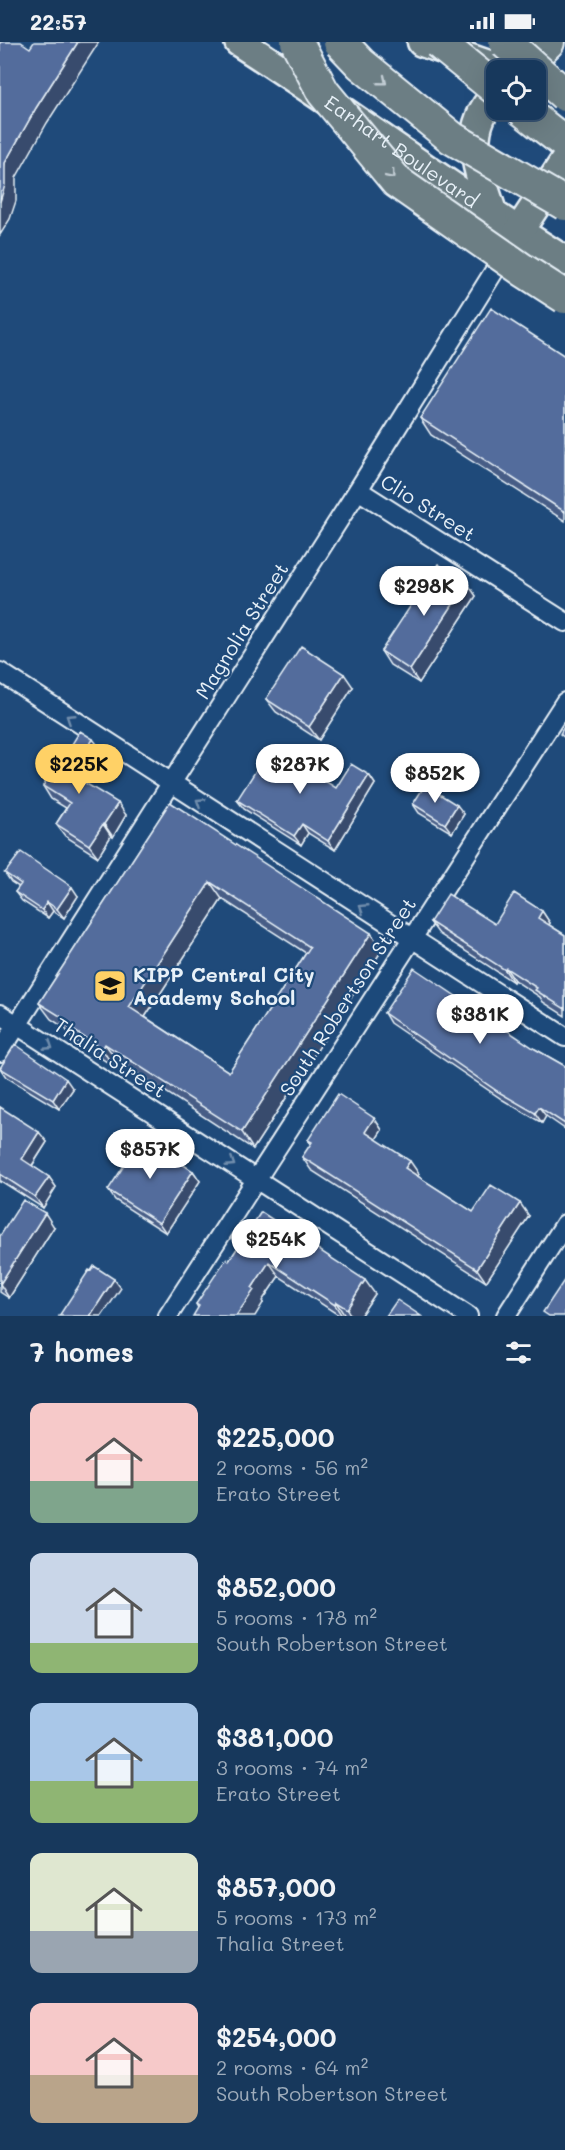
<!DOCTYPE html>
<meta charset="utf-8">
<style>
:root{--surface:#17385c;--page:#244365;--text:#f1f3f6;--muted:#9eacbb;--line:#365272;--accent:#ffd166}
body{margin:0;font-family:Mali,sans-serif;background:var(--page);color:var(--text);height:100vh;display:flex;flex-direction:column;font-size:22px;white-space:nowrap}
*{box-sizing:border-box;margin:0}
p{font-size:20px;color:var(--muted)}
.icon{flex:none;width:33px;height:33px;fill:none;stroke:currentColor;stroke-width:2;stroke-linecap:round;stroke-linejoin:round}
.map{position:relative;height:1274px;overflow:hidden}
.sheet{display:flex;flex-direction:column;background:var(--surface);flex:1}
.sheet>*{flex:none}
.fabs{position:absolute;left:486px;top:18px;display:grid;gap:12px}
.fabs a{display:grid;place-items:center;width:60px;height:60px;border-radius:12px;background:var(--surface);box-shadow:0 6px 24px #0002,0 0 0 2px var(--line);font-size:30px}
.price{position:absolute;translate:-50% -51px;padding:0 14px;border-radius:21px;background:#fff;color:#222;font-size:20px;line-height:39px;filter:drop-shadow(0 2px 3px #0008)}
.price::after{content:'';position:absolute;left:50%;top:36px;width:18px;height:14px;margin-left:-9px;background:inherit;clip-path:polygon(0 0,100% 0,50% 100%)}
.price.current{background:var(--accent);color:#111}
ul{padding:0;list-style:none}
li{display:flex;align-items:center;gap:18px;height:150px;padding:0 30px}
li span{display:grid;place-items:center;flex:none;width:168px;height:120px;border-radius:12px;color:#555}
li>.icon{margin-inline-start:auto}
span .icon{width:72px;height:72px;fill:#fffc;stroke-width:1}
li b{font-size:26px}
h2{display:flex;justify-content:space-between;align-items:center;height:72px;padding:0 30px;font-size:26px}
.status{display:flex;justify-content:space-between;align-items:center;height:42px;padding:0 30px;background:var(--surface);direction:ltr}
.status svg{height:16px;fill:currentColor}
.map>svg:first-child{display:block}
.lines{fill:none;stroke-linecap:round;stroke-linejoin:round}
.street-casing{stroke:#e8f1f8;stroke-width:22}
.primary-casing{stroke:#e8f1f8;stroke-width:33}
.highway-casing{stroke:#e8f1f8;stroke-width:36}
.street{stroke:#1f4a7a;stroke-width:18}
.primary{stroke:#6c7e84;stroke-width:28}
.highway{stroke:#6c7e84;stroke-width:32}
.highway-bridge-casing{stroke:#e8f1f8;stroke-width:36;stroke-linecap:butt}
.highway-bridge{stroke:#6c7e84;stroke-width:32}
.wall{fill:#475d86;stroke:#e8f1f8;stroke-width:1.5;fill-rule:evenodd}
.shaded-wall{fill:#394c6d;stroke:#e8f1f8;stroke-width:1.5}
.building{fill:#526c9c;stroke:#e8f1f8;stroke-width:1.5;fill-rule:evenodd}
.oneway{stroke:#c3ced5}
.oneway2{stroke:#6f8dac}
.labels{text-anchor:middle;stroke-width:4.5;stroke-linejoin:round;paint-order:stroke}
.street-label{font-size:20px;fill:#e8f1f8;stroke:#1f4a7a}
.poi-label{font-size:20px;font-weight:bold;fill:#e8f1f8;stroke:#1f4a7a;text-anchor:start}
</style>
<div class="status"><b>22:57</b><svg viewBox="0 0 49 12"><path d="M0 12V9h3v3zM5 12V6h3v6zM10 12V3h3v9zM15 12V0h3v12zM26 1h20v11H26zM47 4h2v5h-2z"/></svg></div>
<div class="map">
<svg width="565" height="1274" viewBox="0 0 565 1274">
<rect width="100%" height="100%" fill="#1f4a7a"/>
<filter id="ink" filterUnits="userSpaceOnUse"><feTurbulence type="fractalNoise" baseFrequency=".0167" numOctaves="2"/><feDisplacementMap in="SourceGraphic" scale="12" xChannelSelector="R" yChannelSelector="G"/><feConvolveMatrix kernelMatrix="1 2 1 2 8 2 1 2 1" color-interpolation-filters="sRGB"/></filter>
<g filter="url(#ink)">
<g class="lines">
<defs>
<path id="street" d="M358,448L565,580
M0,630L565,995
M0,972L468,1274
M0,1010L358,448L508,207
M168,1274L565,660
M506,1274L565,1182"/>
<g id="primary">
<path id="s1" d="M239,0C349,70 454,150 565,219"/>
<path d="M422,0L503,28"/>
<path d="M493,173C479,129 460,90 496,52"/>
<path d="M518,190L565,119"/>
</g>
<path id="highway" d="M519,28L548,0
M523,68L565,101"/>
</defs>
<use href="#street" class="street-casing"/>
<use href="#primary" class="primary-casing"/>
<use href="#highway" class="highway-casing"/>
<use href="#street" class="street"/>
<use href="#primary" class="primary"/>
<use href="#highway" class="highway"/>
<defs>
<path id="highway-bridge" d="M297,0L323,50L397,140L523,228L565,255
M340,0L361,22L452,96L565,162
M438,0L496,47
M505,0L565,53"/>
</defs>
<use href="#highway-bridge" class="highway-bridge-casing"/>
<use href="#highway-bridge" class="highway-bridge"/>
</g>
<path class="wall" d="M565,314V479L431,393L420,376Z
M467,541L476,554L419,641L390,623L381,609Z
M353,645L319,698L276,670L266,657Z
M102,709L84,740L126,773L113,795L111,794L98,815L65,794L56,782L66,766L51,757L43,744L58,725Z
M369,733L375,742L335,808L308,791L301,803L244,767L237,758L336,746Z
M170,760L382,908L253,1107L117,1018L113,1024L73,998L65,986L51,977L39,961ZM222,857L306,911L229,1030L145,975Z
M413,762L464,772L452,791L419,771Z
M5,831L78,854L64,876L53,869L48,876L22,859L15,850L19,845L11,840Z
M542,869L550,881L549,883L565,893V974L543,960L540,955L514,938L513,940L439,892L430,880L495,882Z
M384,971L535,1007L565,1024V1087L546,1074L542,1081L503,1058L390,981Z
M0,1026L73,1047L59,1067L6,1035Z
M0,1065L47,1100L32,1124L49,1135L56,1145L43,1166L1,1139L0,1141Z
M374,1076L382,1088L376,1097L419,1132L417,1134L473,1170L529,1174L486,1240L311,1128L302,1115L311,1102L308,1098Z
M193,1129L200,1139L166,1191L115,1158L108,1148Z
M261,1170L375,1252L360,1274H340L279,1234L262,1259L263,1261L198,1266L196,1262L229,1219Z
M54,1185L9,1256L0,1250V1194Z"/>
<path class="shaded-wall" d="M78,0H99L47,81L16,136V159L10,177L0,193V160L5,121L36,66Z
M467,541L476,554L419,641L410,628Z
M344,632L353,645L319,698L309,685Z
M93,697L102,709L81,745L72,733Z
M369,733L375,742L335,808L328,799Z
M118,761L126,773L113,795L104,782Z
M457,763L464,772L452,791L445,782Z
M103,782L111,794L98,815L89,803Z
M302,782L308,791L301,803L294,794Z
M210,840L222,857L141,981L129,965Z
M72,845L78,854L64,876L57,867Z
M47,860L53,869L48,876L42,868Z
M542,869L550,881L546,887L538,876Z
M371,891L382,908L253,1107L242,1090Z
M506,926L514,938L513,940L505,928Z
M105,1002L117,1018L113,1024L102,1007Z
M66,1037L73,1047L59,1067L53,1058Z
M539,1065L546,1074L542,1081L535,1071Z
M374,1076L382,1088L373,1102L365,1090Z
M39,1090L47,1100L29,1128L22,1117Z
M410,1119L419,1132L414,1139L405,1126Z
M193,1129L200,1139L166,1191L159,1181Z
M49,1135L56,1145L43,1166L35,1155Z
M520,1161L529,1174L486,1240L477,1227Z
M45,1171L54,1185L9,1256L0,1242Z
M269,1220L279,1234L262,1259L263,1261L255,1274H236L252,1246Z
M114,1237L121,1246L102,1274H90Z
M365,1238L375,1252L360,1274H351L347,1267Z
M336,1260L345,1274H342L335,1263Z"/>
<path class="building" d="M0,0H21L30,6L34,0H78L36,66L5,121V143L0,160Z
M491,266L565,314V470L420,376Z
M438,522L467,541L410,628L381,609Z
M301,604L344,632L309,685L266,657Z
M565,683V696L560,692Z
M80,689L93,697L72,733L118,761L104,782H103L89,803L56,782L70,761L43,744L56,723L58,725Z
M271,705L336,746L351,722L369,733L328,799L302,782L294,794L237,758Z
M425,743L457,763L445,782L413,762Z
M170,760L371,891L242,1090L105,1002L102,1007L62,981L65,977L39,961ZM210,840L310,905L229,1030L129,965Z
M21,810L72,845L57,867L47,860L42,868L15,850L21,842L5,831Z
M514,851L542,869L538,876L565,893V967L535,948L537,946L506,926L505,928L430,880L448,852L495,882Z
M414,926L535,1007L565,1024V1082L539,1065L535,1071L497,1049L384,971Z
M15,1002L66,1037L53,1058L0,1026Z
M338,1052L374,1076L365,1090L410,1119L405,1126L473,1170L491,1143L520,1161L477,1227L302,1115L312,1100L308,1098Z
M0,1065L39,1090L22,1117L49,1135L35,1155L0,1132Z
M142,1096L193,1129L159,1181L108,1148Z
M23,1158L45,1171L0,1242V1194Z
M261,1170L365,1238L347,1267L336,1260L335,1263L269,1220L252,1246L254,1248L236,1274H193L199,1264L196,1262L226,1217L229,1219Z
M94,1224L114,1237L90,1274H59L89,1228L91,1229Z
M565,1237V1274H549L543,1270Z
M397,1258L421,1274H386Z"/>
<defs><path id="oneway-chevron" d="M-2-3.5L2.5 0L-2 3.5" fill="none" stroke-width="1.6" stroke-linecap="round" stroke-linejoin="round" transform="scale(1.5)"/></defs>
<g class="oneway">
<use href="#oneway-chevron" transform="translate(383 39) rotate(39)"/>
<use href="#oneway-chevron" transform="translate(391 133) rotate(50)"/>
</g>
<g class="oneway2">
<use href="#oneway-chevron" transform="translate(70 676) rotate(-147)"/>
<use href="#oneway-chevron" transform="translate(200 760) rotate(-147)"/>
<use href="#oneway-chevron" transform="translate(363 866) rotate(-147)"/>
<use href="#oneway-chevron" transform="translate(49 1004) rotate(33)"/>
<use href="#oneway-chevron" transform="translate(231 1121) rotate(33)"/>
</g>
</g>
<defs>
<symbol id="school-square" viewBox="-11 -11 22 22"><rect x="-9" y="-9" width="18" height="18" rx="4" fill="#ffd166" stroke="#1f4a7a"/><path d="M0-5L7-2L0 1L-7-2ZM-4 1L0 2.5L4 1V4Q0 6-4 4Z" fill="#111"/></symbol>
</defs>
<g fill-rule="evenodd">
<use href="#school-square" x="91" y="925" width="38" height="38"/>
</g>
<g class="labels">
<g class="street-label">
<text dy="7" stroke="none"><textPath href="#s1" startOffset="196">Earhart Boulevard</textPath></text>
<text transform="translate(428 466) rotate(32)" y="7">Clio Street</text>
<text transform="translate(242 589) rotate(-58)" y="7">Magnolia Street</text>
<text transform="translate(348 955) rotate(-57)" y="7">South Robertson Street</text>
<text transform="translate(110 1016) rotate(33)" y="7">Thalia Street</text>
</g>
<g class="poi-label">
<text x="133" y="940">KIPP Central City<tspan x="133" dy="23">Academy School</tspan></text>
</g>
</g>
</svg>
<div class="fabs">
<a><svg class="icon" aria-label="locate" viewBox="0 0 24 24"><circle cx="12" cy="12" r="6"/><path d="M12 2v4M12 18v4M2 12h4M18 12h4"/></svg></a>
</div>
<b class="price" style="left:424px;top:575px">$298K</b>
<b class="price current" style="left:79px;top:753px">$225K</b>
<b class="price" style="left:300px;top:753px">$287K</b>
<b class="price" style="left:435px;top:762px">$852K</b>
<b class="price" style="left:480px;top:1003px">$381K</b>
<b class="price" style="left:150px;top:1138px">$857K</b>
<b class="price" style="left:276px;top:1228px">$254K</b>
</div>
<section class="sheet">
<h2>7 homes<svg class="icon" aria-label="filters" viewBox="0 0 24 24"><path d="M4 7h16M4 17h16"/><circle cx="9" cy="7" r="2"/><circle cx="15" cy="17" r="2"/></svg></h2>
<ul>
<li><span style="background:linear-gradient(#f6c9c9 65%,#7fa58c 0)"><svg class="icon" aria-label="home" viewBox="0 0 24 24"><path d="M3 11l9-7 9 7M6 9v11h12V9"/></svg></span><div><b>$225,000</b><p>2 rooms · 56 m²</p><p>Erato Street</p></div></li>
<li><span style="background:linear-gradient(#c9d6e8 75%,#8fb573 0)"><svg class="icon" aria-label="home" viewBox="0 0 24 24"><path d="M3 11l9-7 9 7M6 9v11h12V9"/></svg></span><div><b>$852,000</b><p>5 rooms · 178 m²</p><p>South Robertson Street</p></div></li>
<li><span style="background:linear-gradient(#a9c7e8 65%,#8fb573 0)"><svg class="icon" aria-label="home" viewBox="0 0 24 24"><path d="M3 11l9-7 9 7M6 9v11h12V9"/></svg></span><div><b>$381,000</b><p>3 rooms · 74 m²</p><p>Erato Street</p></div></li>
<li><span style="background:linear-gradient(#dfe7d0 65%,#9aa5b1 0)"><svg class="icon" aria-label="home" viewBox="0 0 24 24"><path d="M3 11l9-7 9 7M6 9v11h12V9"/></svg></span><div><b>$857,000</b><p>5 rooms · 173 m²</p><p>Thalia Street</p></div></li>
<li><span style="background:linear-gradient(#f6c9c9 60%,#b9a48a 0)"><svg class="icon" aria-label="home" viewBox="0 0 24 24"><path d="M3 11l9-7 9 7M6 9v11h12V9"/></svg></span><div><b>$254,000</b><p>2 rooms · 64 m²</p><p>South Robertson Street</p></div></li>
</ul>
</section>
